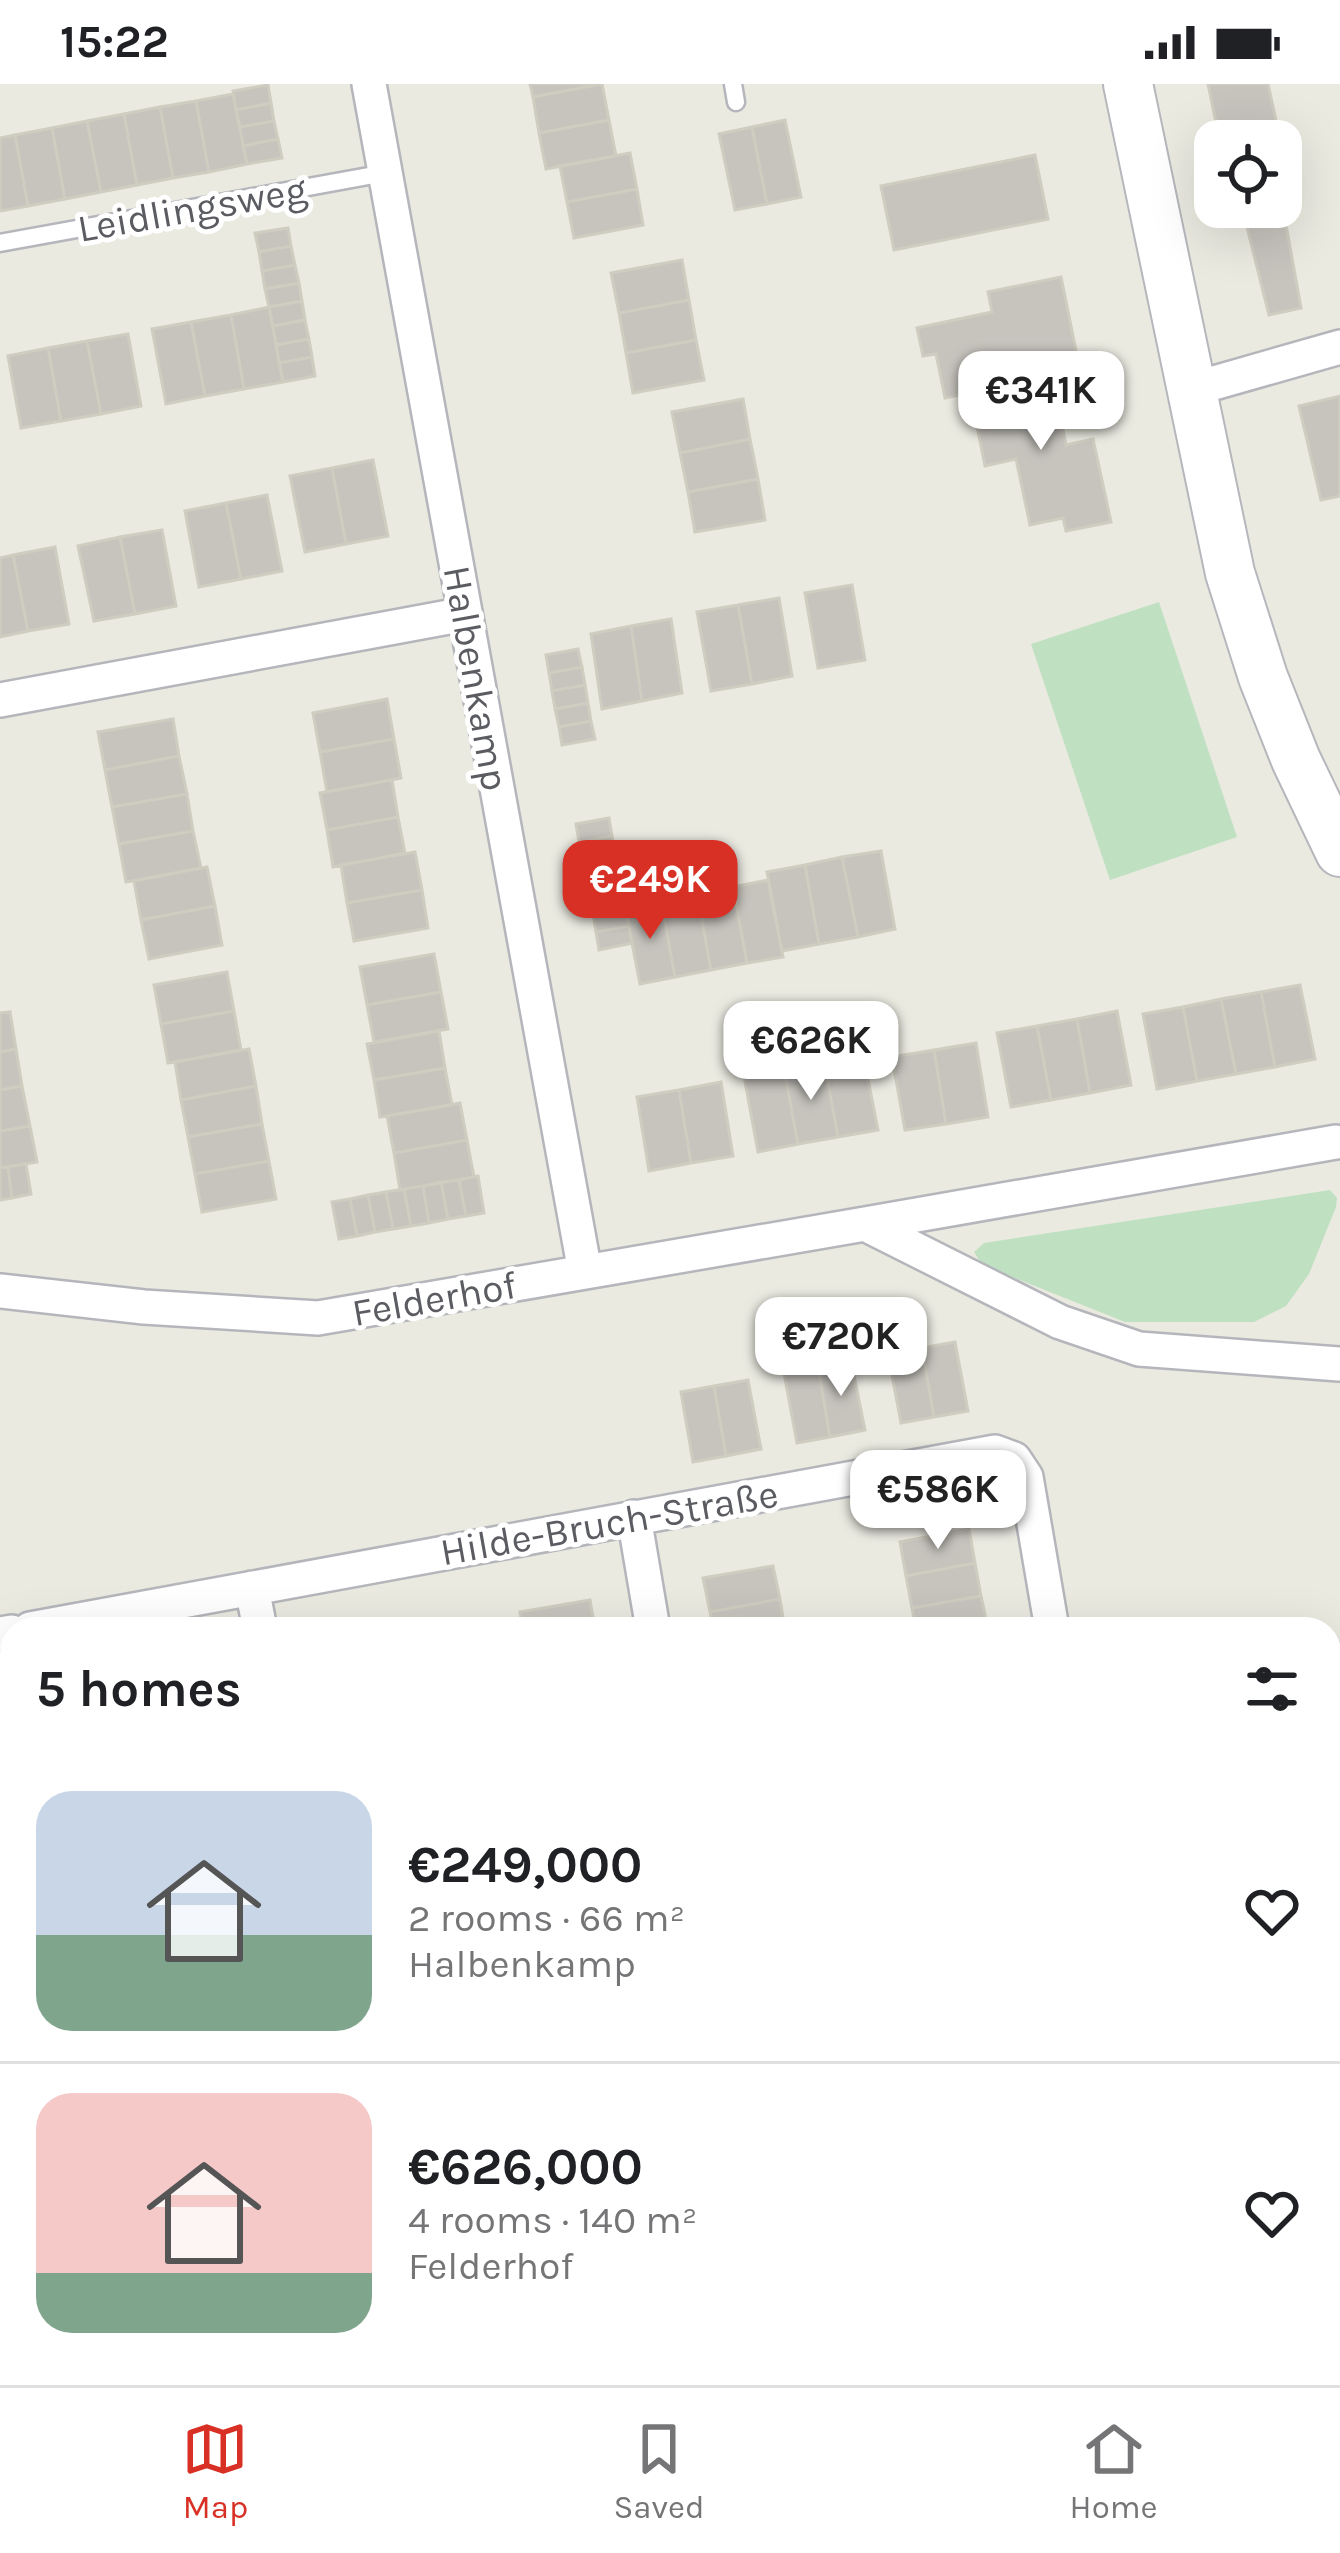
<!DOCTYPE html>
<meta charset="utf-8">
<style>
:root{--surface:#fff;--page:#f2f2f2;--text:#202124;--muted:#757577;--line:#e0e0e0;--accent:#d93025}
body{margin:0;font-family:Karla,sans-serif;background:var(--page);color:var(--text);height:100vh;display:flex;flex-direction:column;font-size:45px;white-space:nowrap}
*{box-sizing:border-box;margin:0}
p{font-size:39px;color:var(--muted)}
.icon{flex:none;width:66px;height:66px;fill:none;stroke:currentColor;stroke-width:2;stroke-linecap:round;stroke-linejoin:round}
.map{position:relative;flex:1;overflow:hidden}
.side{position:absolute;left:0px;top:1533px;width:1341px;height:768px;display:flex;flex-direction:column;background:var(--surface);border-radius:36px 36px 0 0;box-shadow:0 12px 48px #0002}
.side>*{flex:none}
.buttons{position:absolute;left:1194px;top:36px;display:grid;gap:24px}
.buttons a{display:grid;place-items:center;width:108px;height:108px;border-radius:24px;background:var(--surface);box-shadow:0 12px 48px #0002;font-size:60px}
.price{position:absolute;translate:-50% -102px;padding:0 27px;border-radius:24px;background:#fff;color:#222;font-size:39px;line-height:78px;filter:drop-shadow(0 3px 6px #0008)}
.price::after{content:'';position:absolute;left:50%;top:72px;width:36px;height:27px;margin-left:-18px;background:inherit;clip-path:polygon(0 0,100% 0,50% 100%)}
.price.selected{background:var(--accent);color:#fff}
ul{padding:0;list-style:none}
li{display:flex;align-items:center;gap:36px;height:300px;padding:0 36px}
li+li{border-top:3px solid var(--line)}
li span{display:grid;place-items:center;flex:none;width:336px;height:240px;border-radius:36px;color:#555}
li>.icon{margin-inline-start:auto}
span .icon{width:144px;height:144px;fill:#fffc;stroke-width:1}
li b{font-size:51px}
h2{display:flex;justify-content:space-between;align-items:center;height:144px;padding:0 36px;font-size:51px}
.status{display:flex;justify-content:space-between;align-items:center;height:84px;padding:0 60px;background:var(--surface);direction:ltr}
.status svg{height:33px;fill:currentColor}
.tab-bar{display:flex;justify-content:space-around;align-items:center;height:168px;border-top:3px solid var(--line);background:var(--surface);font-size:33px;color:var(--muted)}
.tab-bar a{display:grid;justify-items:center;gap:6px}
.tab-bar .selected{color:var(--accent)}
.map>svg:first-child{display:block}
.green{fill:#bfe1c2}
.building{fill:#c7c4be;stroke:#cfccc0;stroke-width:3}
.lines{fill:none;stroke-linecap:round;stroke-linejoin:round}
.service-casing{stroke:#b4b6bb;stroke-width:21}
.minor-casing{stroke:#b4b6bb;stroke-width:38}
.secondary-casing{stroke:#b5b7bc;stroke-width:52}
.service{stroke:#fff;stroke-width:16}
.minor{stroke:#fff;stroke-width:33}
.secondary{stroke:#fff;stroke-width:48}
.labels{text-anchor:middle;stroke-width:10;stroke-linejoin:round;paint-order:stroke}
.street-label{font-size:39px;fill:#5a5c61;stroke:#fff}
</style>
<div class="status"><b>15:22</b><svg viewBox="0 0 49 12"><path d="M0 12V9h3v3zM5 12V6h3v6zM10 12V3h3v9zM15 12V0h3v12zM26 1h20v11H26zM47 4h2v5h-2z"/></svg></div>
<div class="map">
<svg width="1340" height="2301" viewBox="0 0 1340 2301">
<rect width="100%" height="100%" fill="#ebeae1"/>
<path class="green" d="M1159,518L1237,753L1110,796L1031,560Z
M1330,1106L1337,1114L1336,1123L1309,1190L1286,1222L1254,1238H1125L982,1181L974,1168L984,1159Z"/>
<path class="building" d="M530,0H602L533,13Z
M602,0L609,36L539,49L533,13Z
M1208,0H1268L1277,41L1219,53Z
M268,1L271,19L236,26L233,7Z
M233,10L247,80L209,88L196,17Z
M196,17L209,88L173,94L160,23Z
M271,19L274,37L240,43L236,26Z
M160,23L173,94L137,101L124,30Z
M124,30L137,101L101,108L87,37Z
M609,36L616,72L546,85L539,49Z
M785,36L801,113L767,120L752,43Z
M87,37L101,108L65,115L52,44Z
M274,37L278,55L243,62L240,43Z
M752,43L767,120L735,126L719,50Z
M52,44L65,115L28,122L15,51Z
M15,51L28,122L0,127V54Z
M278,55L282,74L247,80L243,62Z
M630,69L637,105L567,118L560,82Z
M1035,71L1048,135L894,166L881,102Z
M637,105L643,141L574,154L567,118Z
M1281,113L1301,224L1269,231L1242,123H1281Z
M288,144L291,162L259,168L255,149Z
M291,162L295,181L262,187L259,168Z
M682,176L689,216L619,229L611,189Z
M295,181L299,199L265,205L262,187Z
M1061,193L1080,286L945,314L936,270L923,272L917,244L992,228L988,208Z
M299,199L302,217L269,223L265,205Z
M689,216L696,256L626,269L619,229Z
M302,217L305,236L273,242L269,223Z
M269,223L283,298L244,305L231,231Z
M231,231L244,305L205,312L191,238Z
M305,236L309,255L276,261L273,242Z
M191,238L205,312L166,320L152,245Z
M128,250L141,322L101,330L87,257Z
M309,255L312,273L279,279L276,261Z
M696,256L704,296L633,309L626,269Z
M87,257L101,330L61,337L48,264Z
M48,264L61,337L21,344L8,272Z
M312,273L315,292L283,298L279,279Z
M1052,291L1066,361L1093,355L1111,438L1066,447L1063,434L1030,441L1016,375L985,382L970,308Z
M1340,312V412L1321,416L1299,322Z
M743,315L750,355L680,369L672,328Z
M750,355L758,395L688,408L680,369Z
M373,376L388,452L346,460L332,384Z
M332,384L346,460L305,468L290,392Z
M758,395L765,436L695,448L688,408Z
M267,411L282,487L241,495L226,419Z
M226,419L241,495L199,503L185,427Z
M162,446L176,522L135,530L120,453Z
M120,453L135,530L94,537L78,462Z
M55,463L69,540L28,547L13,471Z
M13,471L28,547L0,553V474Z
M852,501L865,576L818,584L805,509Z
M779,514L792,592L752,600L738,521Z
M738,521L752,600L711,607L697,528Z
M671,535L682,609L642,617L631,542Z
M631,542L642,617L602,625L591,550Z
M578,565L582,583L549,589L546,571Z
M582,583L585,601L552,607L549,589Z
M585,601L588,619L555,625L552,607Z
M387,615L394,655L320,668L313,629Z
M588,619L591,637L559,643L555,625Z
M173,635L179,672L105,686L98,648Z
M591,637L595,655L562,661L559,643Z
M394,655L401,694L327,708L320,668Z
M179,672L187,710L112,723L105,686Z
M392,696L398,733L327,746L320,709Z
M187,710L193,747L119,760L112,723Z
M398,733L405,769L333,783L327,746Z
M609,734L612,752L579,758L576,740Z
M193,747L201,784L126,798L119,760Z
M612,752L615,770L582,776L579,758Z
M881,767L895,845L858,853L842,773Z
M415,768L422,806L347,819L341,781Z
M615,770L619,788L586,794L582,776Z
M842,773L858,853L819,860L805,781Z
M805,781L819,860L782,867L767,788Z
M207,783L215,822L141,836L134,797Z
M619,788L622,806L589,811L586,794Z
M768,796L783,873L747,879L733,803Z
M733,803L747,879L711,886L697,809Z
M422,806L428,844L354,857L347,819Z
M622,806L625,823L593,829L589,811Z
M697,809L711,886L675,893L661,816Z
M661,816L675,893L640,900L625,823Z
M215,822L222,861L149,875L141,836Z
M625,823L629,842L596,848L593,829Z
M629,842L632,859L599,866L596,848Z
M434,870L441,908L367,921L360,883Z
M227,888L234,927L161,940L154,901Z
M1300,901L1315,975L1275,983L1261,908Z
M441,908L448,945L374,958L367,921Z
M1261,908L1275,983L1236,990L1221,915Z
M1221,915L1236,990L1197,997L1183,923Z
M1183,923L1197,997L1157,1005L1143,930Z
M234,927L241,966L168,979L161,940Z
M1117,927L1131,1001L1090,1009L1077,935Z
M10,928L16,965L0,968V929Z
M1077,935L1090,1009L1051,1016L1037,942Z
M1037,942L1051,1016L1011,1023L997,949Z
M439,947L445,984L374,996L367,960Z
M976,959L988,1033L946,1040L934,966Z
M16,965L22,1002L0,1006V968Z
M249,965L256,1002L181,1016L175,978Z
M934,966L946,1040L905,1046L892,973Z
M863,970L878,1046L838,1053L824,977Z
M824,977L838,1053L798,1060L784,985Z
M445,984L452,1021L380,1033L374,996Z
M784,985L798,1060L758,1068L744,992Z
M721,998L733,1072L691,1079L679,1006Z
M22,1002L30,1042L0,1047V1006Z
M256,1002L262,1040L188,1053L181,1016Z
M679,1006L691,1079L649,1087L637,1013Z
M460,1019L467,1056L394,1069L387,1032Z
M262,1040L269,1077L195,1090L188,1053Z
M30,1042L37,1078L0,1084V1047Z
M467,1056L474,1093L400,1106L394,1069Z
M269,1077L276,1115L202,1128L195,1090Z
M26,1080L31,1110L12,1114L8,1083Z
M8,1083L12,1114L0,1116V1084Z
M478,1092L484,1129L466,1132L459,1096Z
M459,1096L466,1132L448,1135L441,1098Z
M441,1098L448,1135L429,1139L423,1102Z
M423,1102L429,1139L411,1142L404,1105Z
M404,1105L411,1142L393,1145L386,1108Z
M386,1108L393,1145L375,1148L368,1111Z
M368,1111L375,1148L357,1152L350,1115Z
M350,1115L357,1152L339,1155L332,1118Z
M955,1258L968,1327L934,1333L922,1264Z
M922,1264L934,1333L901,1339L888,1270Z
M851,1277L865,1346L830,1353L818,1283Z
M818,1283L830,1353L797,1359L784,1289Z
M748,1296L761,1365L726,1372L714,1302Z
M714,1302L726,1372L693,1378L681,1308Z
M969,1445L975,1479L906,1492L900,1458Z
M975,1479L981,1512L912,1524L906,1492Z
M773,1482L780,1515L710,1528L703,1494Z
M981,1512L988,1544L916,1545L912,1524Z
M780,1515L785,1545H713L710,1528Z
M590,1516L595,1545H523L520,1528Z
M9,1612L12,1651L0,1653V1613Z
M12,1651V1688L0,1690V1653Z
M12,1688V1725L0,1727V1690Z
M12,1725V1762L0,1764V1727Z
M12,1762V1800L0,1802V1764Z
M12,1800V1838L0,1840V1802Z
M1340,2073V2156L1331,2158L1329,2075Z
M215,2289H249L252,2301H218Z
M249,2289H285L287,2301H252Z
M322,2289H356L358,2301H324Z
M356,2289H390L392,2301H358Z
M390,2289H424L425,2297L392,2301Z"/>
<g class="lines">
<defs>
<path id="service" d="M733,0L736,18
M0,159L385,89"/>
<path id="minor" d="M369,0L585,1188
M1193,305L1340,263
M0,616L465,530
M865,1140L1336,1058
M0,1207L144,1223L318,1234L865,1140L1060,1238L1139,1265L1339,1280
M634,1433L653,1545
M252,1504L260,1545
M30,1545L995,1368L1014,1375L1026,1393L1052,1545
M0,1550L12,1548
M1329,1873L1340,1870
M0,2124L12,2122
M1329,2214L1340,2212
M0,2273L5,2301
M791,2289L793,2301
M857,2301L921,2289"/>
<path id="secondary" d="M1128,0L1230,489L1263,593L1296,676L1340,768"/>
</defs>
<use href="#service" class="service-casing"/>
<use href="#minor" class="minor-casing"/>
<use href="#secondary" class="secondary-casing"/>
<use href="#service" class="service"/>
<use href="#minor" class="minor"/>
<use href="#secondary" class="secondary"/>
</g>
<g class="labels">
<g class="street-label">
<text transform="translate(192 124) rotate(-10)" y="14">Leidlingsweg</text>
<text transform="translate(477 594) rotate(80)" y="14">Halbenkamp</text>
<text transform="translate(434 1214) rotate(-10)" y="14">Felderhof</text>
<text transform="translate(609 1438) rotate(-10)" y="14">Hilde-Bruch-Straße</text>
</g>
</g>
</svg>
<div class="buttons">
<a><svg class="icon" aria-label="locate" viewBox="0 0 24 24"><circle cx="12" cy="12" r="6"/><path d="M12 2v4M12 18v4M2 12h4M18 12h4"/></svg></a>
</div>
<b class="price" style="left:1041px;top:369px">€341K</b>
<b class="price selected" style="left:650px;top:858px">€249K</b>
<b class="price" style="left:811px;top:1019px">€626K</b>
<b class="price" style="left:841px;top:1315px">€720K</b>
<b class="price" style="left:938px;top:1468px">€586K</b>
<section class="side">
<h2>5 homes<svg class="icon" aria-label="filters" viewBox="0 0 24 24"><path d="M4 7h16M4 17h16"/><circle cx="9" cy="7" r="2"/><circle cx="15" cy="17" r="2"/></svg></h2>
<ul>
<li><span style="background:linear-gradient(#c9d6e8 60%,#7fa58c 0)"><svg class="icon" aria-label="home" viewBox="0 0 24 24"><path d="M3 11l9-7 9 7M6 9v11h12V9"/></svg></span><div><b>€249,000</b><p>2 rooms · 66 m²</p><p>Halbenkamp</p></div><svg class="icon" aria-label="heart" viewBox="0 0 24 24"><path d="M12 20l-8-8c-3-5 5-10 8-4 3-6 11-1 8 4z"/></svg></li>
<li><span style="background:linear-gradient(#f6c9c9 75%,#7fa58c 0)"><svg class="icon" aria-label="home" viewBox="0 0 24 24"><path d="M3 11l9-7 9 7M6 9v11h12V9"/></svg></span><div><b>€626,000</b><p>4 rooms · 140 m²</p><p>Felderhof</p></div><svg class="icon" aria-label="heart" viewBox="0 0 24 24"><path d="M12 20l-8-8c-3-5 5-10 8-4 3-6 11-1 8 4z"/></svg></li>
</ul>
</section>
</div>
<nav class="tab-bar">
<a class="selected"><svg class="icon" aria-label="map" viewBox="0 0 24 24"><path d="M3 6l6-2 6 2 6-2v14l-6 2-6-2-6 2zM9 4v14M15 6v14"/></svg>Map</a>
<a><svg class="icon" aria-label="saved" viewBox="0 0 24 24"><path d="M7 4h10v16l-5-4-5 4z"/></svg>Saved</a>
<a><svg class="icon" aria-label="home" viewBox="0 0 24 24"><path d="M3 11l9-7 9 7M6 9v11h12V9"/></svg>Home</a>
</nav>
